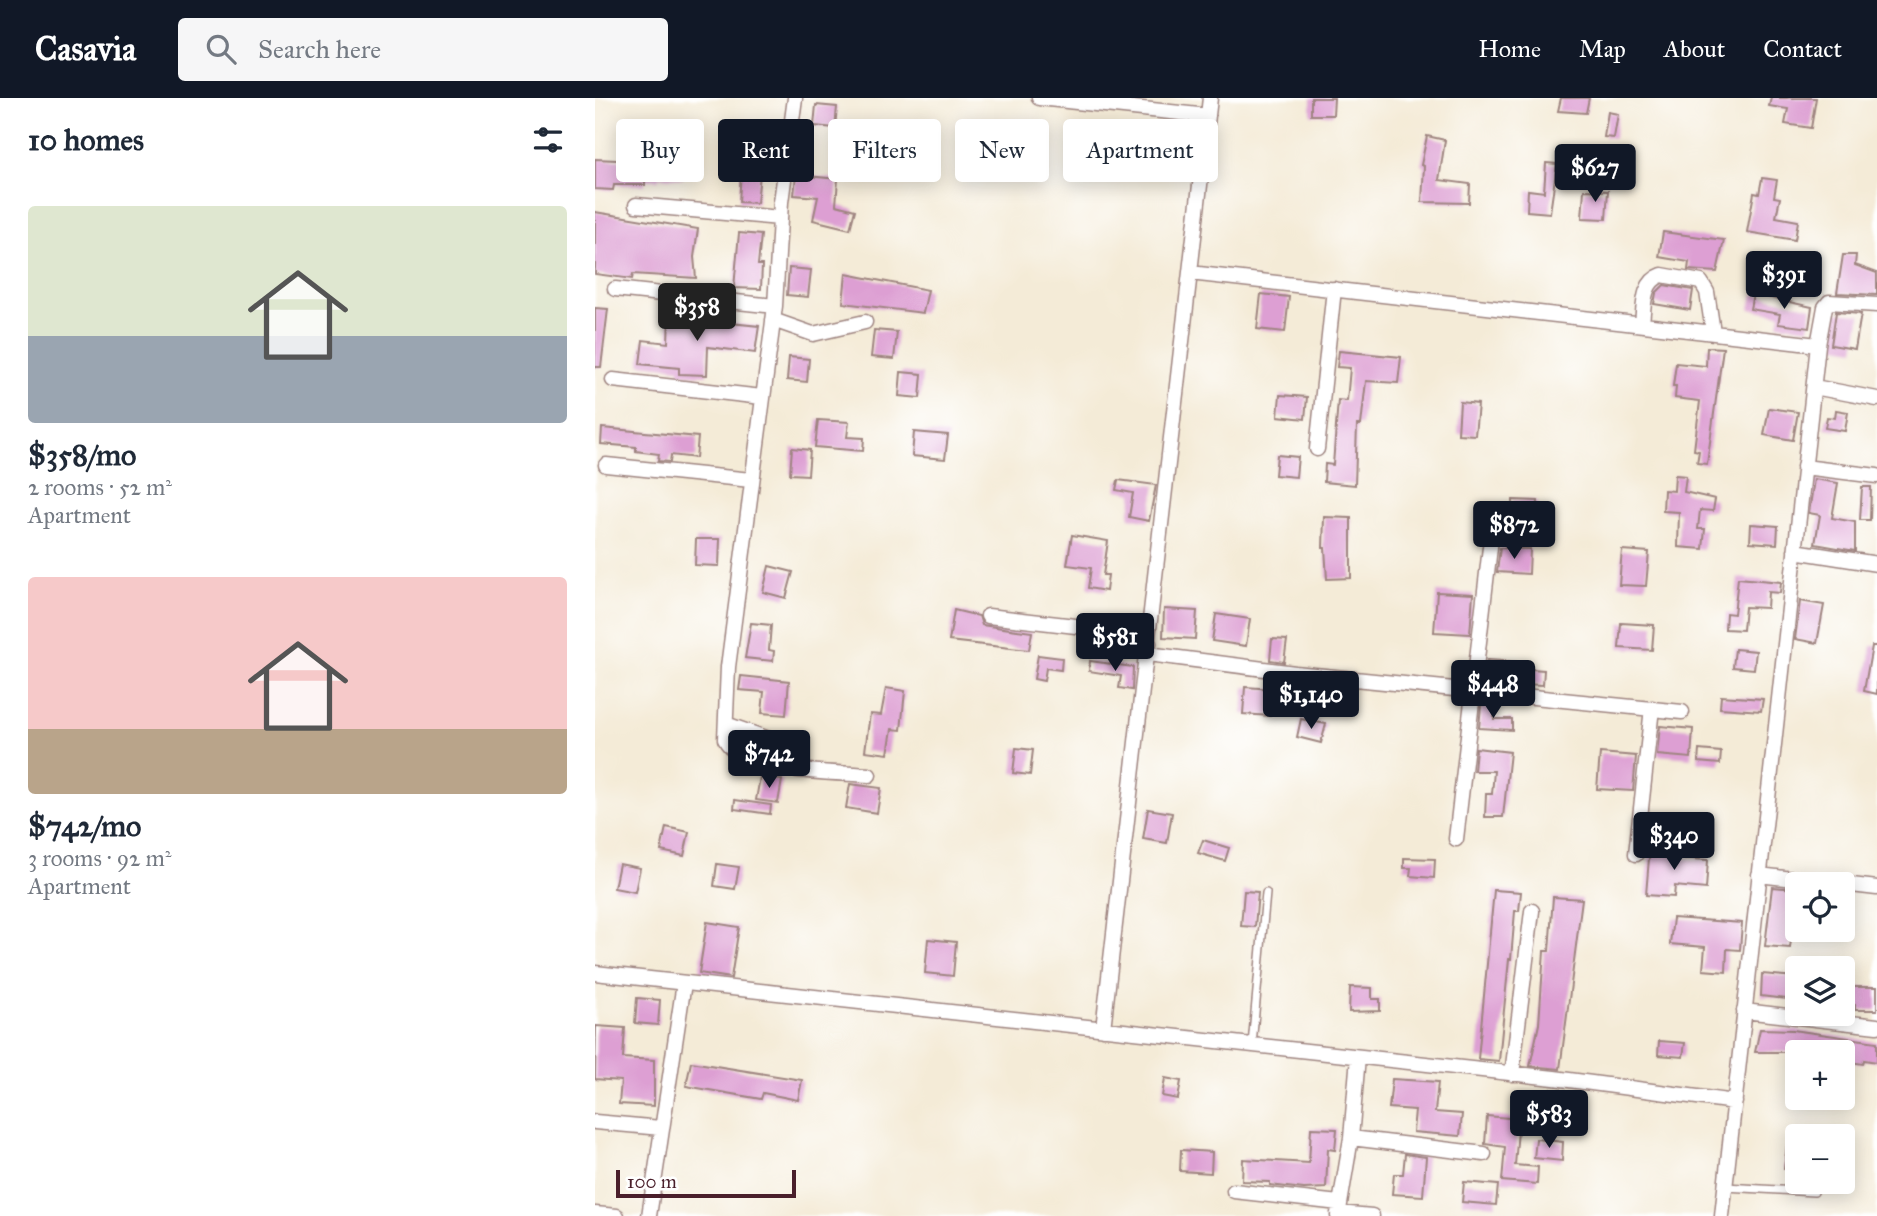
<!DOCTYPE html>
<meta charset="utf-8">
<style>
:root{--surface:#fff;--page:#f6f6f7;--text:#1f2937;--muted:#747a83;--accent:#111827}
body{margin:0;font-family:"IM FELL Great Primer",serif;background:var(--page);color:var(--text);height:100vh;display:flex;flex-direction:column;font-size:26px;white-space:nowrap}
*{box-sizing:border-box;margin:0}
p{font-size:23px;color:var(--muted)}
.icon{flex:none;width:38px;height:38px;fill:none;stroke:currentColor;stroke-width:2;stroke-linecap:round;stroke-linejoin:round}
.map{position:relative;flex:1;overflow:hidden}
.sheet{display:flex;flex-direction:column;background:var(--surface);width:595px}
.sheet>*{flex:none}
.banner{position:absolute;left:21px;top:21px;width:665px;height:63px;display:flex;gap:14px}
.controls{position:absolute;left:1190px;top:774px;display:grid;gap:14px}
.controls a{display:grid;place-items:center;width:70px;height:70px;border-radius:7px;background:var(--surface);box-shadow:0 4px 18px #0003;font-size:35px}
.scale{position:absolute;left:21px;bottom:18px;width:180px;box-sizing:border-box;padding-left:7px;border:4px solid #4a1f2b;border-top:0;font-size:19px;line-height:24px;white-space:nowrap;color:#4a1f2b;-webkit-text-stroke:5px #fff;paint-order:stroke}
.price{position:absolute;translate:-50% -60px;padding:0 16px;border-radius:7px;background:var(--accent);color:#fff;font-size:23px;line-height:46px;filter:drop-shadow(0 2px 4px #0008)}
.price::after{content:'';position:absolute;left:50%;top:42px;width:21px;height:16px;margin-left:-10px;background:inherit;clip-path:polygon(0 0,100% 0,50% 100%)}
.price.current{background:#222;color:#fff}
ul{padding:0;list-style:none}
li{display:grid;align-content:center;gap:14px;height:371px;padding:0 28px}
li span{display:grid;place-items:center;height:217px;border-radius:7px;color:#555}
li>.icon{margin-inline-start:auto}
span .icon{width:126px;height:126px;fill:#fffc;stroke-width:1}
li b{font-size:30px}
h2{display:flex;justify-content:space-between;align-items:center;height:84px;padding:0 28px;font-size:30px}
.chip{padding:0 24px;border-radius:7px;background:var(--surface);box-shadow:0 4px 18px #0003;font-size:24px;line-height:63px}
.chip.current{background:var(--accent);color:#fff}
header{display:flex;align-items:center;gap:42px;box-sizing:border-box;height:98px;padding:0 35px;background:var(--accent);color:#fff}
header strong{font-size:33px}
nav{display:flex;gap:38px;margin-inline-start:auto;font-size:24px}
.search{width:490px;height:63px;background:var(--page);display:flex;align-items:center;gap:18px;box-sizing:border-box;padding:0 24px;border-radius:7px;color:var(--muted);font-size:26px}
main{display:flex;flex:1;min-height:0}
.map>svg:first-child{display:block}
.building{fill:#dd9fd3}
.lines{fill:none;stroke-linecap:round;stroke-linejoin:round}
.lane-casing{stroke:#9f8581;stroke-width:10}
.street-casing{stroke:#9f8581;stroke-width:17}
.lane{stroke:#fff;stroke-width:7}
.street{stroke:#fff;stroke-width:14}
</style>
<header>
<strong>Casavia</strong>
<div class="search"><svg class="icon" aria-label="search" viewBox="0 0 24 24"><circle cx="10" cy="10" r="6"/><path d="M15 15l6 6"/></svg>Search here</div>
<nav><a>Home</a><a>Map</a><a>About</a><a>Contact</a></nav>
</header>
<main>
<section class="sheet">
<h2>10 homes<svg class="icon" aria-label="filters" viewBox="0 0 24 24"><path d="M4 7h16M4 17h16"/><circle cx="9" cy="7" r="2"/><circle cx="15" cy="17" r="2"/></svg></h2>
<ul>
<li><span style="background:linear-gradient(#dfe7d0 60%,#9aa5b1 0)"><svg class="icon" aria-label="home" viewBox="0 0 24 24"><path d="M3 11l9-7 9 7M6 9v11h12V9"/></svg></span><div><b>$358/mo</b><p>2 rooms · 52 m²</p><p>Apartment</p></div></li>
<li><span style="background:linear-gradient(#f6c9c9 70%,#b9a48a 0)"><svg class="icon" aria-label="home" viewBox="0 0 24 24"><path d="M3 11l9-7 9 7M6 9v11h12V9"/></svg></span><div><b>$742/mo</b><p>3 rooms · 92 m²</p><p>Apartment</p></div></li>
</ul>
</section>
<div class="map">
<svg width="1282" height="1118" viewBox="0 0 1282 1118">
<rect width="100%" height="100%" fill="#fff"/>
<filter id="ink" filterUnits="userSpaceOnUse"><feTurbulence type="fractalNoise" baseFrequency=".0143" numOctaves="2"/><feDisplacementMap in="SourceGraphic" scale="14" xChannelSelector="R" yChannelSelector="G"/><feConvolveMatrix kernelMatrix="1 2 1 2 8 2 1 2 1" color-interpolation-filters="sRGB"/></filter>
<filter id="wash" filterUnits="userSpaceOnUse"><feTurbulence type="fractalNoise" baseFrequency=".00686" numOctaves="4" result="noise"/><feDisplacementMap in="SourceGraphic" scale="28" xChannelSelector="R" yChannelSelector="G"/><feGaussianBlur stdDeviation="1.57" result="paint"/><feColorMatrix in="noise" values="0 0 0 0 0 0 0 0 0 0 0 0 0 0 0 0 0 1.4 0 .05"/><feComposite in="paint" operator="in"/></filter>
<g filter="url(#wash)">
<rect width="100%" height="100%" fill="#f4ebd7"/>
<g id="blocks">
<path class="building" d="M716,0H739L738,17H716Z
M966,0H994L991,15L963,13Z
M1176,0H1221L1216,30L1190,26L1193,11L1174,8Z
M221,7L242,9L240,30L219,28Z
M1013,14L1023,16L1019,40L1009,39Z
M832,38L850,42L844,82L875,86L874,105L827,104L829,68L826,67Z
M0,61L89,65L88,81L64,79V82H50V87H19L18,92L0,91Z
M951,65L962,66L955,115L932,113L933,92L949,94Z
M146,74L165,76L162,105L144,104Z
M201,77L243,81L241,107L260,112L255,131L218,122L223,99L199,97Z
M1167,80L1182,82L1179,99L1185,100L1181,119L1203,123L1200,142L1152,134L1159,95L1164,96Z
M989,92L1013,93L1011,121L987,120Z
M0,114L103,131L99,159L101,180L38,176L37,181L0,176Z
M1068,134L1129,142L1122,174L1093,172L1094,164L1064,159Z
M144,135L166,137L163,167H167L166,191L139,190Z
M1248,157H1261L1260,167L1282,175V197L1242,195Z
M194,170L216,172L213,199L192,197Z
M251,176L333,192L328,215L248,205Z
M1069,187L1098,192L1095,212L1059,206L1061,195Z
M666,196L694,199L690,234L662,231Z
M1158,196L1217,209L1214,230L1183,226L1185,216L1155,211Z
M0,210L13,211L6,269H0Z
M1241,214L1266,216L1260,251L1236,247Z
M74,218L126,221V224L164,228L160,255L113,249L112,277L84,276V270L45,266L48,242L73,245Z
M279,232L302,234L299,261L276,259Z
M1112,249L1128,250L1112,366L1102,365L1104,353L1099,352L1105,303L1080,300L1081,288H1078L1081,265L1111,268Z
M744,253L806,259L803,285L771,283L766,327H762L760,387L729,384L730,366L738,367L743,302L752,303L755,270L742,269Z
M194,259L214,261L212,284L192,282Z
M306,274L327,276L325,300L304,298Z
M685,297L712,299L710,321L683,318Z
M865,304L883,306L880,337L863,336Z
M1174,310L1203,314L1198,342L1169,337Z
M1241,312L1253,314L1250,333L1230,330L1232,319L1240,320Z
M223,322L254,324L252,339L269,340L268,353L220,349Z
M7,330L103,339L101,360L76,357L75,364L63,363L64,356L41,353V349L6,346Z
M319,334L353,337L350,361L317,358Z
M197,350L215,352L213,377L195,376Z
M682,357L703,359L701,379L680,377Z
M1080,377L1091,378L1089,394L1120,401L1118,413L1105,412L1103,431H1110L1108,451L1083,449L1084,414L1068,413L1069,392L1079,393Z
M1219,381L1243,385L1237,420L1260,424V453L1220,446L1225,417L1214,415Z
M523,382L561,387L554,423L534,419L538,395L521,392Z
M1267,389H1276L1275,422H1265Z
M918,402L943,403L942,431L917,430Z
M729,419L756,420V480L732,481L730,450H728Z
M1156,426L1183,428L1182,446L1155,444Z
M477,437L513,443L508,477H513L511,493L493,490L496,470L472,467Z
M101,441H125L124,468L100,467Z
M905,450L935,451L934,476L902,474Z
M1027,452L1054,454L1051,488L1024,487Z
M174,468L198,474L191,500L168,494Z
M1143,480L1186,484L1185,495L1173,494L1172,510L1150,509L1148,532L1130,531L1131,515L1139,516Z
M842,494L878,496L875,536L839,534Z
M1205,503L1229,507L1222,545L1200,541Z
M569,511L602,513L600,541L568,539Z
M359,512L384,518L387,527L437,534L434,552L354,543Z
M621,516L655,521L651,548L617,543Z
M156,525L176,527L174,552L179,553L178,563L150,560Z
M1026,525L1059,527L1057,552L1024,550Z
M677,541L692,542L689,564L675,562Z
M1277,548H1282V596L1269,593Z
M1140,551L1161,553L1159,571L1138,569Z
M443,557L467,560L466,572L451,570L449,583L439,581Z
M892,562L923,564V570L949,572L948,587L889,584Z
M495,563L538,569L537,592L524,590L526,578L494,573Z
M146,578L194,583L191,617L167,615L169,594L144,592Z
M650,589L678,591L675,618L648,616Z
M291,590L310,593L306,632L297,631L293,656L270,653L275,616L286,617Z
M1126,598L1168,601L1166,613L1125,610Z
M886,607H900L899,621H917V632L884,630Z
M706,621L731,626L726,645L702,639Z
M1065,628L1098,631L1096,660L1062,657Z
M421,650L438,652L435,677L418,675Z
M881,650L915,654L908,719H890L891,696H897L899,673H879Z
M1104,652L1126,654L1125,666L1103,664Z
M1005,655L1041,658L1038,693L1002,691Z
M165,679L187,682L183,705L161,702Z
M255,686L286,690L282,715L251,710Z
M140,702L176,707L175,716L139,711Z
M553,711L577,715L572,745L548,741Z
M71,729L94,734L89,758L66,753Z
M608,742L634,750L630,763L603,755Z
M1055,748L1082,750L1081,760L1113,762L1111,791L1080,788L1079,799L1051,797Z
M809,760L840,761L839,780L815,778L816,770H809Z
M24,766L45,770L40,794L19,790Z
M122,766L144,769L140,791L119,788Z
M1177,789L1202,791L1195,850L1170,848Z
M899,792L926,794L924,813H920L916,861H914L904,963L883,961Z
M649,793L663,794L660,829L646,828Z
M958,799L987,801L965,971L935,968L944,926L949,853H954Z
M1078,820L1147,825L1145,852L1132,851L1131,874L1108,872L1110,849L1075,846Z
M112,824L144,829L136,880L104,875Z
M333,841L361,844L358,878L330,875Z
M1167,876L1201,879L1200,902L1166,898Z
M1248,884L1257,885V889H1282V912H1260V907H1248Z
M755,889L777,890V901H785V913L754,914Z
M42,900L65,902L63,927L40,925Z
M1,928L30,930L28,960L59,962V1008L24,1006L26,983L0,981Z
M1165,931L1198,932L1282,944V964L1269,962L1268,966L1248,963V954H1160Z
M1064,943L1090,945L1088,959L1063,957Z
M96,964L207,982L203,1002L168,995L166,1001L91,988Z
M570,980L586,983L583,1001L567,998Z
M797,981L843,984L840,1014L867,1016L865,1038L818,1034L820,1012L794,1010Z
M892,1018L924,1021L920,1067L943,1069L942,1086L907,1083L910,1049L890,1046Z
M716,1030L742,1031L740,1052L733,1051L731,1090L709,1091L675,1087V1084L647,1083L648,1061L714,1065Z
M941,1041L968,1044L967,1063L939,1060Z
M1192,1047L1202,1048V1072L1189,1071Z
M586,1052L617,1054L616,1075L585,1073Z
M810,1056L831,1059L828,1098L797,1096L799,1076H808Z
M869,1084L903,1087L901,1107L867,1104Z"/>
</g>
</g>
<g filter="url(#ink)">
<use href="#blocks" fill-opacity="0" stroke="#9f8581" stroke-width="2"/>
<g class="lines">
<defs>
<path id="lane" d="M657,947L671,795
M1130,1089L1219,1094"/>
<path id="street" d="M200,0L186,104L180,208L133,569L130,641C148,676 238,674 274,677
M444,0L613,18
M41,107L185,120
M595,175L1223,247
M20,191L180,208
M178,222L218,236L270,224
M1047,226C1049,208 1047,184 1067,177L1106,184L1112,194L1118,234
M18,282L167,299
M1219,289L1282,301
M722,351L739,191
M11,367L156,382
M1209,369L1282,378
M1200,453L1282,466
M393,518L524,533L554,545
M553,556L700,575L1087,614
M131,626L185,645L190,651L188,668
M861,741L897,432
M1041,756L1057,610
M1164,777L1242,786
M1248,786L1282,790
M0,875L959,980L1140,1004
M1149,913L1282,928
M508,931L615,0
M917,976L937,813
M0,1024L66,1030
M756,1040L889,1056
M639,1093L744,1105
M743,1115L777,1118
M0,1116L22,1118
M54,1118L89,885
M743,1118L756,1040L763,959
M1127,1118L1223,247L1230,209L1234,204L1282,207"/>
</defs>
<use href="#lane" class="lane-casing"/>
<use href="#street" class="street-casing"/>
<use href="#lane" class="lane"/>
<use href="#street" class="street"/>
</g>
</g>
</svg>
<div class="controls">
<a><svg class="icon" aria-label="locate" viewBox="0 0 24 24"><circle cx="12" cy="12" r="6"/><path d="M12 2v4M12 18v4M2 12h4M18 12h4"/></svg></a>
<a><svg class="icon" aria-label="layers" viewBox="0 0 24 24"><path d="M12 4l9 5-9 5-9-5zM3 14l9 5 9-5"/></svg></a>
<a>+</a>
<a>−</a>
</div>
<div class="scale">100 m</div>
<b class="price" style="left:1000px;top:106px">$627</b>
<b class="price" style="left:1189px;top:213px">$391</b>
<b class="price current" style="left:102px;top:245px">$358</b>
<b class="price" style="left:919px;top:463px">$872</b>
<b class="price" style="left:520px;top:575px">$581</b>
<b class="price" style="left:898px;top:622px">$448</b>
<b class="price" style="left:716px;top:633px">$1,140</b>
<b class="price" style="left:174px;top:692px">$742</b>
<b class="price" style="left:1079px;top:774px">$340</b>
<b class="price" style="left:954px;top:1052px">$583</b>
<div class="banner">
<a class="chip">Buy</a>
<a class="chip current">Rent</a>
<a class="chip">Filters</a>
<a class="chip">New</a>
<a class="chip">Apartment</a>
</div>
</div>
</main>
